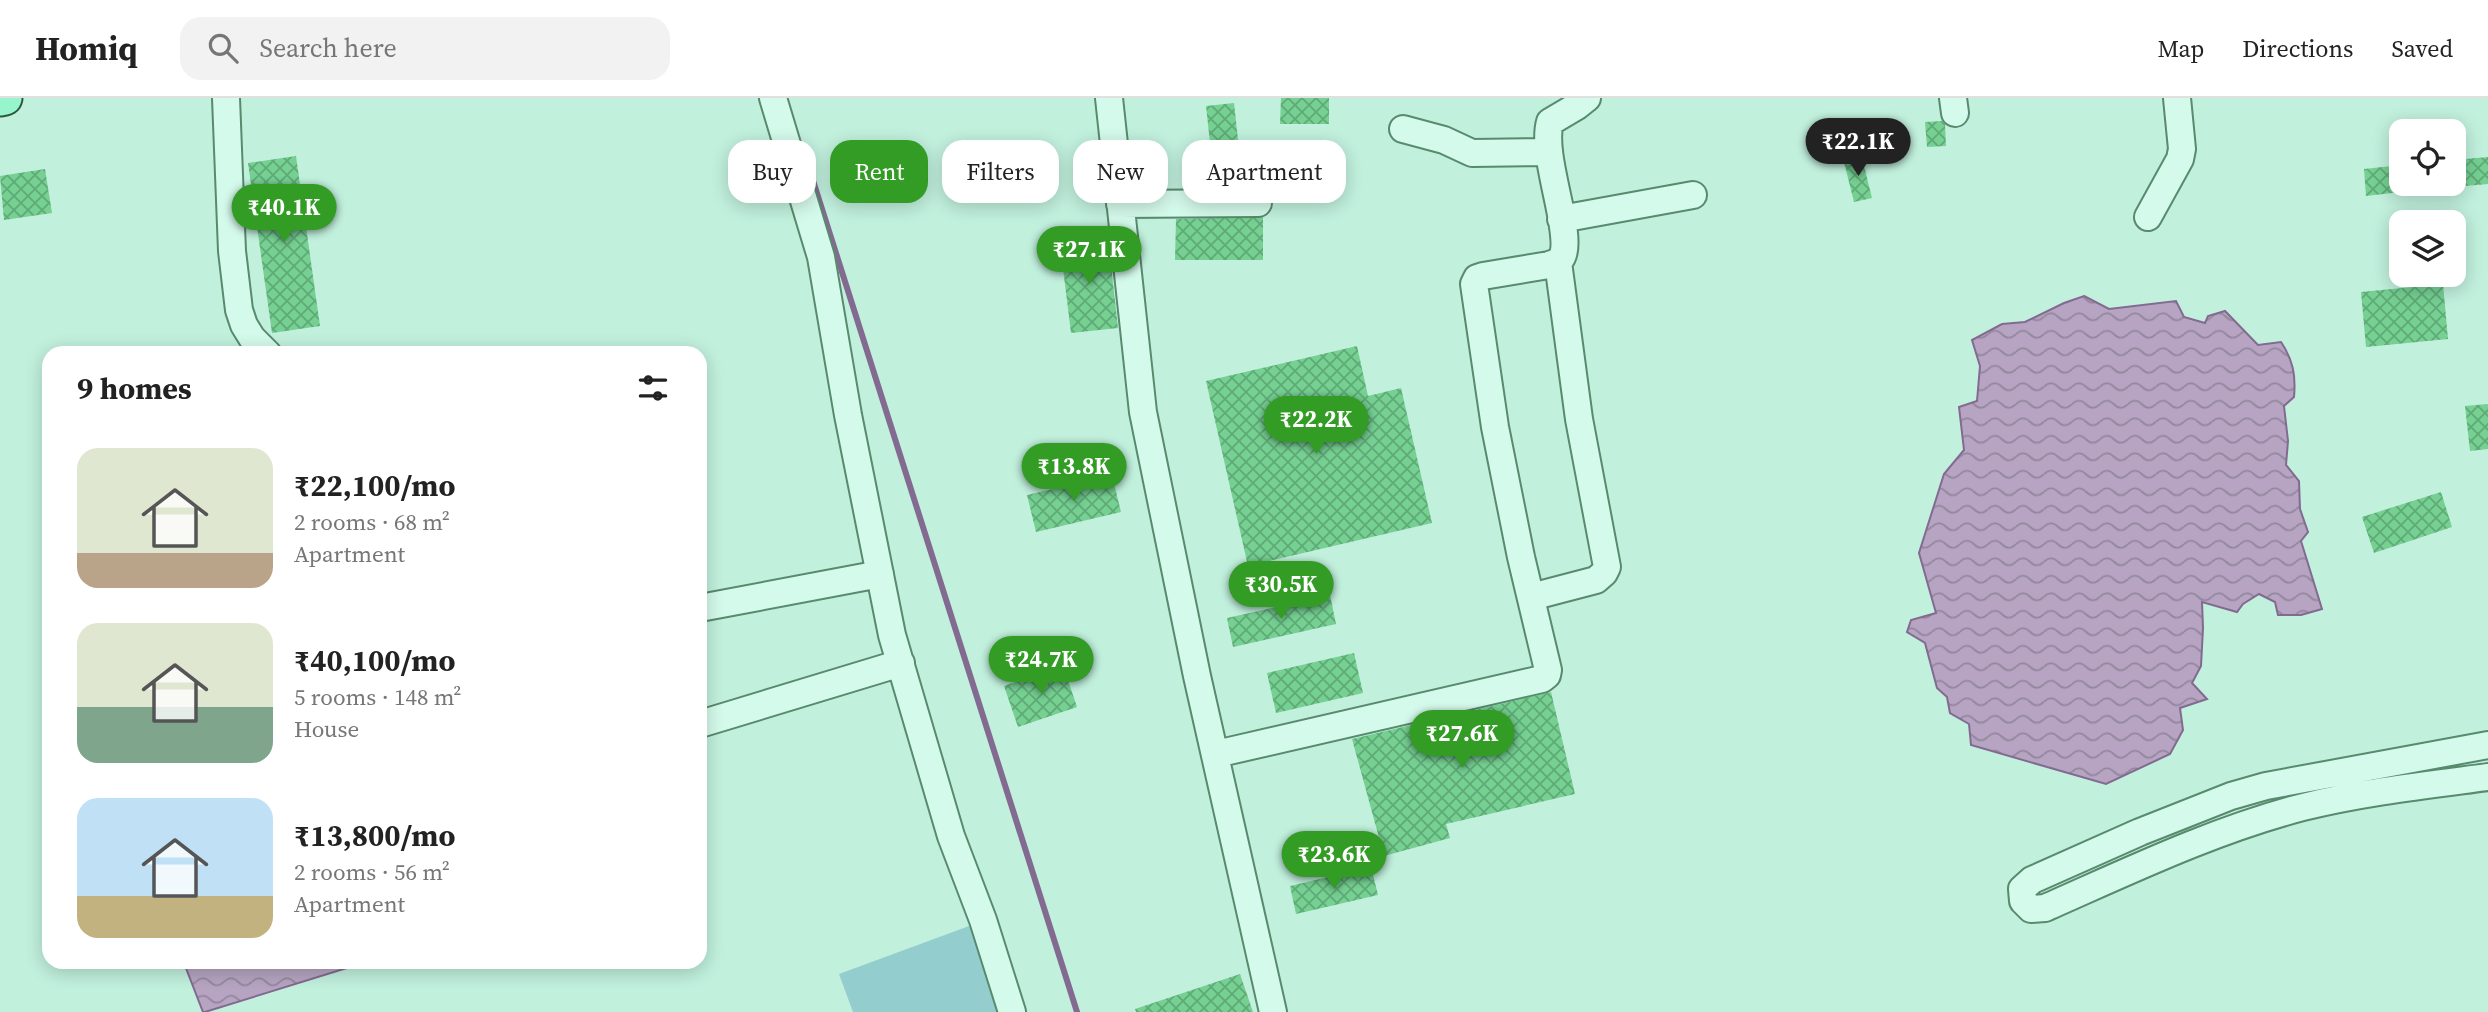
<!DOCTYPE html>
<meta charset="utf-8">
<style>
:root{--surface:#fff;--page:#f2f2f2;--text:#222;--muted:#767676;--line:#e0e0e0;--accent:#329c25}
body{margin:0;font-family:"Source Serif 4",serif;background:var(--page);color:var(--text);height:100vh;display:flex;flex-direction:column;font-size:26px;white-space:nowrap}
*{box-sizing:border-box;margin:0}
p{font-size:23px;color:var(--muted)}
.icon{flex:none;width:38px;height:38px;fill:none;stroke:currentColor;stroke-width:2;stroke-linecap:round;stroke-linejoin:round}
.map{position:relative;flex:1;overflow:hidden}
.side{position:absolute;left:42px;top:248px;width:665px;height:623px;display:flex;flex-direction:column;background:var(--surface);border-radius:21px;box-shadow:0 4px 18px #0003}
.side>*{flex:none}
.banner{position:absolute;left:728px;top:42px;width:665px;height:63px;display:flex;gap:14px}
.controls{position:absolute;left:2389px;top:21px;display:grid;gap:14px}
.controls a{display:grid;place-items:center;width:77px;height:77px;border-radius:14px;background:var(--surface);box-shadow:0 4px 18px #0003;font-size:35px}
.price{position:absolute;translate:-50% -60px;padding:0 16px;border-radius:24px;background:var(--accent);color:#fff;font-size:23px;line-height:46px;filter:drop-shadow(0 2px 4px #0008)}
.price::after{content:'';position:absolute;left:50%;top:42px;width:21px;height:16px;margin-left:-10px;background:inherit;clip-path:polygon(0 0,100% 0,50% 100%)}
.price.selected{background:#222;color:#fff}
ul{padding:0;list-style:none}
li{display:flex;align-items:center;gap:21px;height:175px;padding:0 35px}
li span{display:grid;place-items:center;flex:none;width:196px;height:140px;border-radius:21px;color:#555}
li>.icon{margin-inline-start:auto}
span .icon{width:84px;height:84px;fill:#fffc;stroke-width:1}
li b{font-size:30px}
h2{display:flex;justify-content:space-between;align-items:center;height:84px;padding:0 35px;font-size:30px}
.pill{padding:0 24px;border-radius:21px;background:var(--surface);box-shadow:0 4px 18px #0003;font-size:24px;line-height:63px}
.pill.selected{background:var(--accent);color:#fff}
header{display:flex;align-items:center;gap:42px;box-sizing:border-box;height:98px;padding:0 35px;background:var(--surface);border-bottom:2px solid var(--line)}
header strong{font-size:33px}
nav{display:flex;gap:38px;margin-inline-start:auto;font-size:24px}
.search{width:490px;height:63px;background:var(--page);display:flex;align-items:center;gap:18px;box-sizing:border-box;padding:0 24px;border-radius:21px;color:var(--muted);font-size:26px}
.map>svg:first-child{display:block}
.green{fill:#94cdce}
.water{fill:url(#water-waves);stroke:#836a90;stroke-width:2}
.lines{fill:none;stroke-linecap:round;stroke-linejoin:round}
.stream{stroke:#836a90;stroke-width:6}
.building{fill:url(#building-cross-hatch)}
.minor-casing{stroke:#588a6d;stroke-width:30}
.major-casing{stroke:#2c573c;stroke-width:37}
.minor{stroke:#d4faeb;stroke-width:26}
.major{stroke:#97f5ce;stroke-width:33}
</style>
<header>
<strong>Homiq</strong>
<div class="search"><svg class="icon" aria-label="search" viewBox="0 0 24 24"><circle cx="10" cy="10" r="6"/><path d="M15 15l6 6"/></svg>Search here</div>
<nav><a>Map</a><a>Directions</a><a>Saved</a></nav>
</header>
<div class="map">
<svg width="2488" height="914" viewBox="0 0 2488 914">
<defs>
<pattern id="water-waves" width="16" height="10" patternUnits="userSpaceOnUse" patternTransform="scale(1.75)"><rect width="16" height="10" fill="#b6a4c2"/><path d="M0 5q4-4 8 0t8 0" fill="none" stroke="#93879e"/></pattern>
<pattern id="building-cross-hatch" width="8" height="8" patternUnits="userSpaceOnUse" patternTransform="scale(1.75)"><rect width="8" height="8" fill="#75d092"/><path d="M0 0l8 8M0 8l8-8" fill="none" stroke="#5faa77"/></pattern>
</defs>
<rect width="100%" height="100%" fill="#c1f0dd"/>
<path class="green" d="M980,824L1009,914H853L839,876Z"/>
<path class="water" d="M2084,198L2109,211L2176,203L2184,219L2205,225L2208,218L2225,213L2258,247L2281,244C2293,262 2296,277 2294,299L2284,308L2288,343L2286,367L2299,383L2300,411L2308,434L2301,443L2322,511L2301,517H2278L2275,504L2259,496L2243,506L2237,514L2202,504L2203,530L2201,568L2192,585L2207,601L2180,610L2183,632L2170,656L2106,686L1971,647L1969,626L1950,615L1947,599L1937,590L1925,545L1907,534L1911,522L1936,515L1919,455L1944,376L1964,352L1959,309L1977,303L1980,268L1972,242L2002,226L2025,224L2064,205Z
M184,865H363L205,914H203Z"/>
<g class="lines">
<path class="stream" d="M808,67L1077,914"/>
</g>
<path class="building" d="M1281,0H1329V26H1280Z
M1234,5L1239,51L1211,54L1206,8Z
M1942,23L1945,26L1946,48L1927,49L1925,24Z
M1861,56L1872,100L1854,104L1843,60Z
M1246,57L1262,58L1261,80H1274V100L1265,91L1245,89Z
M296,58L320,228L272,235L248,65Z
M2488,59V86L2454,89V62Z
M2401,67V94L2366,98L2364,71Z
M45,71L52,115L4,122L0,78Z
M1263,119V162H1175L1176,121Z
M1108,140L1118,230L1071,235L1060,146Z
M2443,186L2448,241L2366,249L2361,194Z
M1357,248L1368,298L1401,290L1432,425L1248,468L1206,283Z
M2488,306V351L2470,353L2465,308Z
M1112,377L1121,414L1036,434L1027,397Z
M2441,394L2452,429L2374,455L2362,419Z
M1330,497L1336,526L1233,549L1227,520Z
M1354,555L1363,595L1276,615L1267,575Z
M1063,567L1077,609L1018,629L1004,588Z
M1551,594L1575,696L1446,726L1450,740L1384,758L1352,641Z
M1371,769L1378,797L1296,816L1290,788Z
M1240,876L1253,914H1136L1135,911Z"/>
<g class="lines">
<defs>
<path id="minor" d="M226,0L232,153L239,212L244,227L252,240L268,256
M773,0L821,159L848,317L892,537L951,738L983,822L1012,914
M1109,0L1143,314L1197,578L1273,914
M1953,0L1955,15
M1403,31L1444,42L1472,55L1549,54
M1120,106L1258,105
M2148,119L2180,61L2182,51L2177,0
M1561,121L1693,97
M1531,499L1596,482L1604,475L1607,469L1579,321L1558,164
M700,510L880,476
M700,626L901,565
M2488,647L2266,688L2231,698L2140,734L2032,782L2022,791L2023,803L2031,811L2045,810C2129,773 2214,732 2303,709C2363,694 2427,687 2488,679
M1216,656L1542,581L1547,577L1548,572L1521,459L1495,329L1474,186L1477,180L1483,178L1549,167C1554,165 1560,164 1562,159C1574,136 1540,58 1550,24L1577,8L1587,0"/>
<path id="major" d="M0,1L5,0"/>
</defs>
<use href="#minor" class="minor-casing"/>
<use href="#major" class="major-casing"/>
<use href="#minor" class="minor"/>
<use href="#major" class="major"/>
</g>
</svg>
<div class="controls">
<a><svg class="icon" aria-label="locate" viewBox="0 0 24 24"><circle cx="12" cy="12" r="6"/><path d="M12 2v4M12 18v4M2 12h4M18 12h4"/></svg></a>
<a><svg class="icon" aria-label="layers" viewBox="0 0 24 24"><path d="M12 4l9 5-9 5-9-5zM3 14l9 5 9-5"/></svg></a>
</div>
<b class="price selected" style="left:1858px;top:80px">₹22.1K</b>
<b class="price" style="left:284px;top:146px">₹40.1K</b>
<b class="price" style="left:1089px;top:188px">₹27.1K</b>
<b class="price" style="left:1316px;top:358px">₹22.2K</b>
<b class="price" style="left:1074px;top:405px">₹13.8K</b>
<b class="price" style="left:1281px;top:523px">₹30.5K</b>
<b class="price" style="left:1041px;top:598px">₹24.7K</b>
<b class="price" style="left:1462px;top:672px">₹27.6K</b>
<b class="price" style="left:1334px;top:793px">₹23.6K</b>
<div class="banner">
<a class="pill">Buy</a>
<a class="pill selected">Rent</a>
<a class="pill">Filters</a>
<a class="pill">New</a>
<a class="pill">Apartment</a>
</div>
<section class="side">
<h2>9 homes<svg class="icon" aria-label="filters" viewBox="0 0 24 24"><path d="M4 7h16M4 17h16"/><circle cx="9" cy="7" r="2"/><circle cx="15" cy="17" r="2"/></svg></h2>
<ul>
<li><span style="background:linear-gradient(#dfe7d0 75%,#b9a48a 0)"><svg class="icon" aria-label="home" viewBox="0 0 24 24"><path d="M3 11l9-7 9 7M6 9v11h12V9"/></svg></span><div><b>₹22,100/mo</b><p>2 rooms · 68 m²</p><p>Apartment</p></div></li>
<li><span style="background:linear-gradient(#dfe7d0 60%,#7fa58c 0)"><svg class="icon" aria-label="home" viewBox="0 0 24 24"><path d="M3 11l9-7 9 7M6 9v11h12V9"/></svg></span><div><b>₹40,100/mo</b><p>5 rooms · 148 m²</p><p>House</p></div></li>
<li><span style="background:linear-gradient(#bfe0f5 70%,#c2b280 0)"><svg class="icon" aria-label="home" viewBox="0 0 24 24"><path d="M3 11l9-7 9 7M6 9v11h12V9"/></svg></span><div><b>₹13,800/mo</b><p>2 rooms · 56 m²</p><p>Apartment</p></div></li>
</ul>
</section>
</div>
